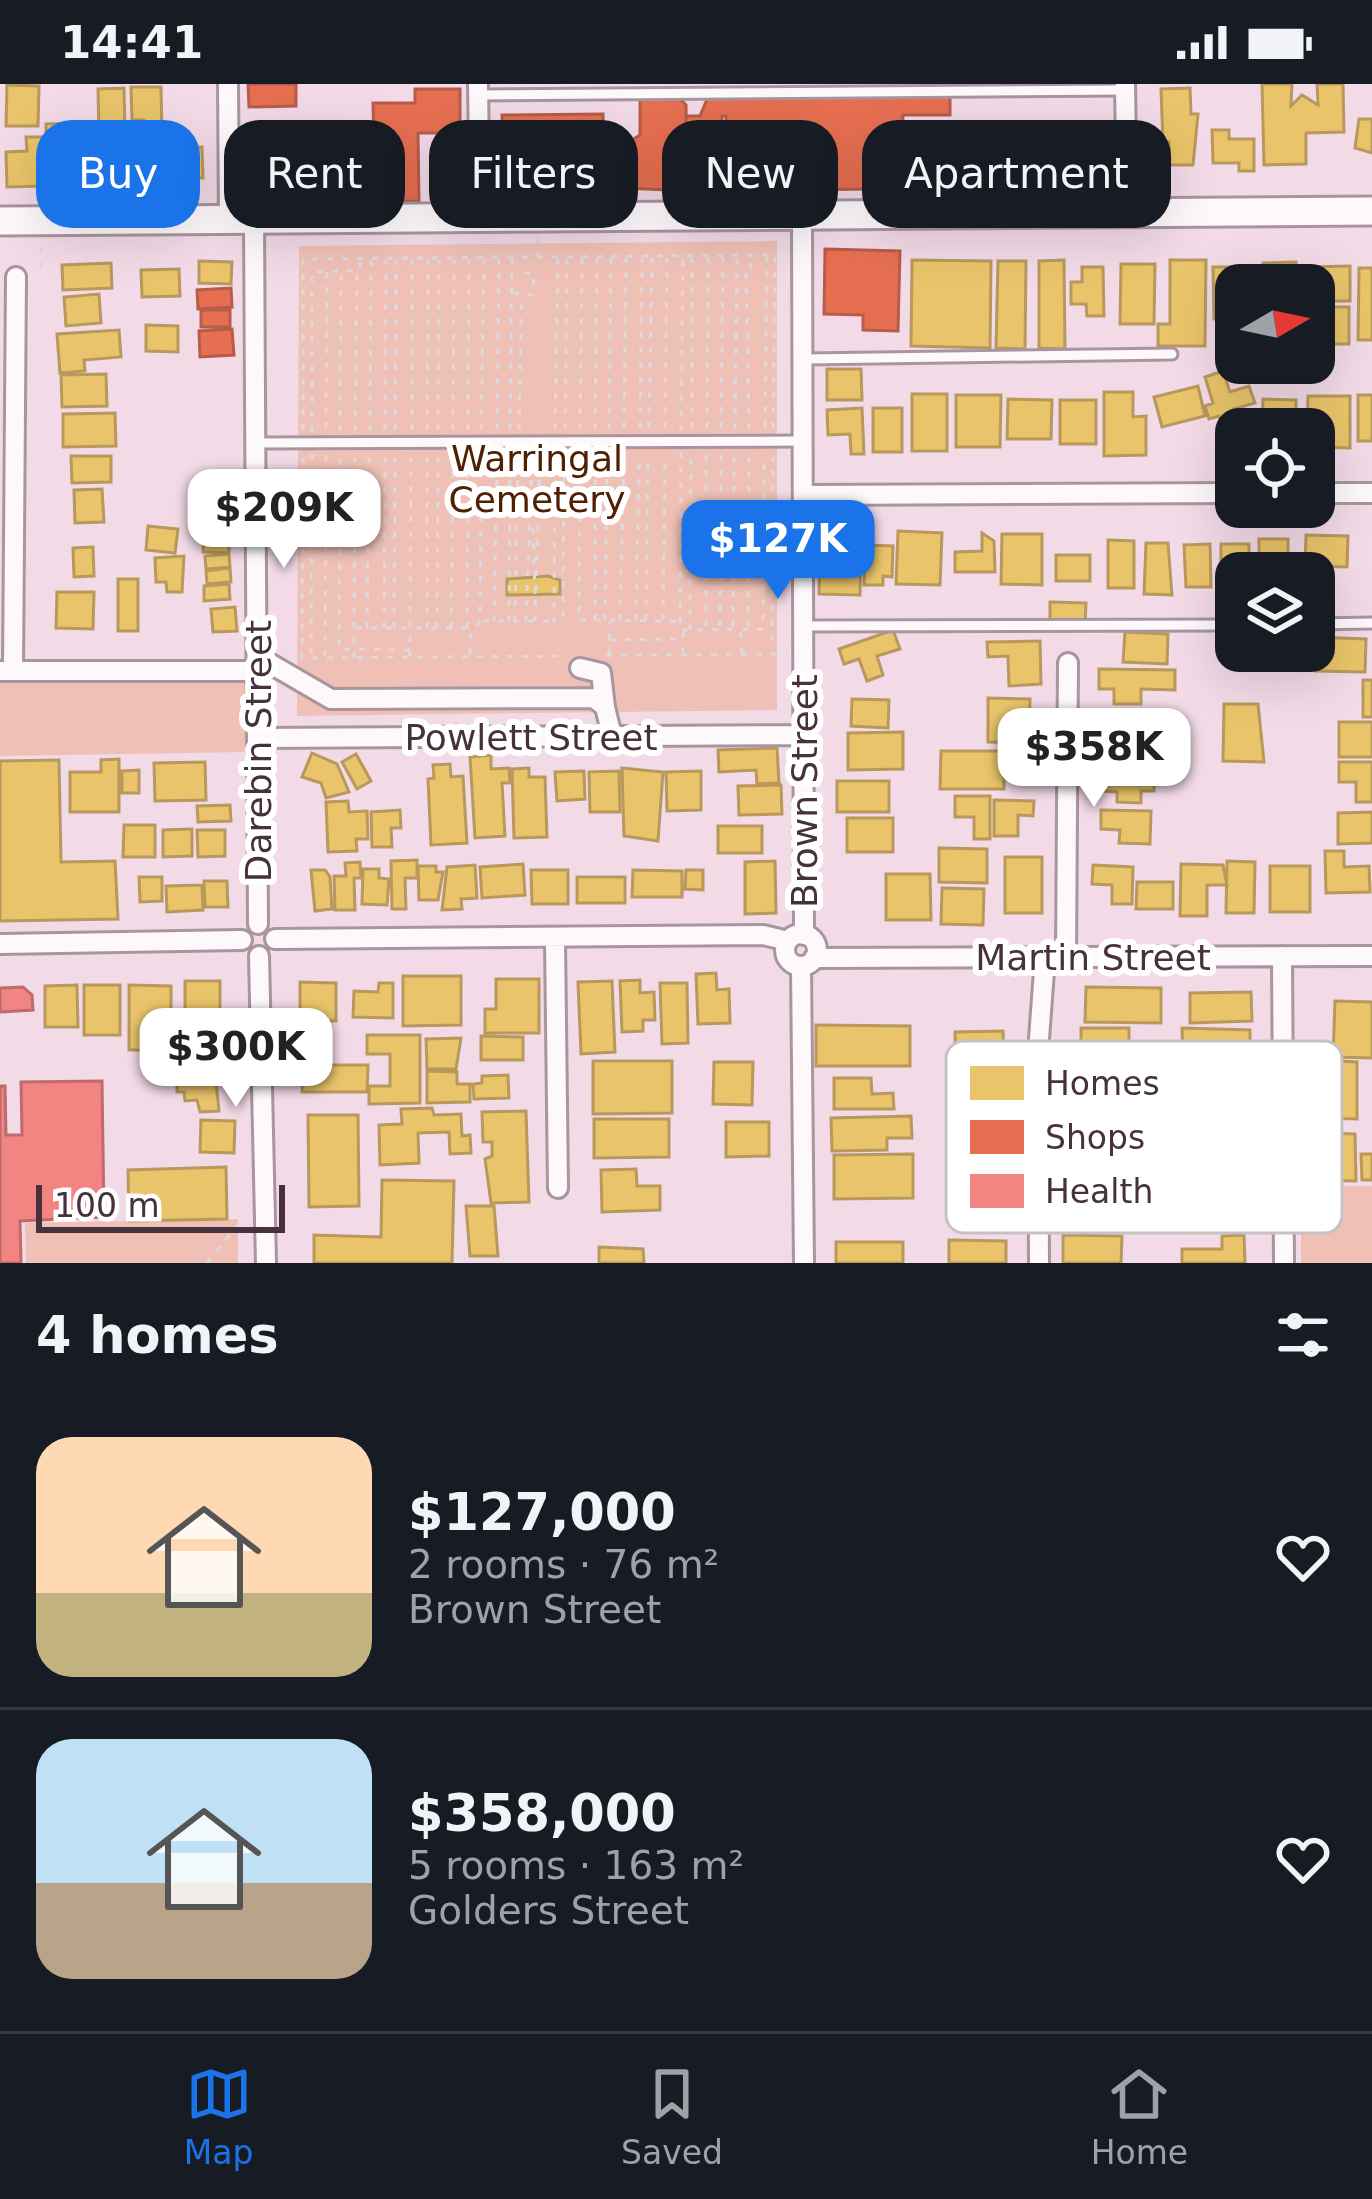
<!DOCTYPE html>
<meta charset="utf-8">
<style>
:root{--surface:#171b24;--page:#242831;--text:#f1f3f6;--muted:#9ea1a6;--line:#363941;--accent:#1a73e8}
body{margin:0;font-family:"DejaVu Sans",sans-serif;background:var(--page);color:var(--text);height:100vh;display:flex;flex-direction:column;font-size:45px;white-space:nowrap}
*{box-sizing:border-box;margin:0}
p{font-size:39px;color:var(--muted)}
.icon{flex:none;width:66px;height:66px;fill:none;stroke:currentColor;stroke-width:2;stroke-linecap:round;stroke-linejoin:round}
.map{position:relative;height:1179px;overflow:hidden}
.details{display:flex;flex-direction:column;background:var(--surface);flex:1}
.details>*{flex:none}
.top-card{position:absolute;left:36px;top:36px;width:1302px;height:108px;display:flex;gap:24px}
.needle{width:78px;rotate:81deg}
.controls{position:absolute;left:1215px;top:180px;display:grid;gap:24px}
.controls a{display:grid;place-items:center;width:120px;height:120px;border-radius:24px;background:var(--surface);box-shadow:0 12px 48px #0002;font-size:60px}
.scale{position:absolute;left:36px;bottom:30px;width:249px;box-sizing:border-box;padding-left:12px;border:6px solid #47313c;border-top:0;font-size:33px;line-height:42px;white-space:nowrap;color:#47313c;-webkit-text-stroke:9px #fff;paint-order:stroke}
.price{position:absolute;translate:-50% -102px;padding:0 27px;border-radius:24px;background:#fff;color:#222;font-size:39px;line-height:78px;filter:drop-shadow(0 3px 6px #0008)}
.price::after{content:'';position:absolute;left:50%;top:72px;width:36px;height:27px;margin-left:-18px;background:inherit;clip-path:polygon(0 0,100% 0,50% 100%)}
.price.active{background:var(--accent);color:#fff}
ul{padding:0;list-style:none}
li{display:flex;align-items:center;gap:36px;height:300px;padding:0 36px}
li+li{border-top:3px solid var(--line)}
li span{display:grid;place-items:center;flex:none;width:336px;height:240px;border-radius:36px;color:#555}
li>.icon{margin-inline-start:auto}
span .icon{width:144px;height:144px;fill:#fffc;stroke-width:1}
li b{font-size:51px}
h2{display:flex;justify-content:space-between;align-items:center;height:144px;padding:0 36px;font-size:51px}
.chip{padding:0 42px;border-radius:36px;background:var(--surface);box-shadow:0 12px 48px #0002;font-size:42px;line-height:108px}
.chip.active{background:var(--accent);color:#fff}
.status{display:flex;justify-content:space-between;align-items:center;height:84px;padding:0 60px;background:var(--surface);direction:ltr}
.status svg{height:33px;fill:currentColor}
.tab-bar{display:flex;justify-content:space-around;align-items:center;height:168px;border-top:3px solid var(--line);background:var(--surface);font-size:33px;color:var(--muted)}
.tab-bar a{display:grid;justify-items:center;gap:6px}
.tab-bar .active{color:var(--accent)}
.map>svg:first-child{display:block}
.green{fill:#efc1b6}
.homes{fill:#e9c46a;stroke:#b8985c;stroke-width:3}
.shops{fill:#e76f51;stroke:#b75c4b;stroke-width:3}
.health{fill:#f28482;stroke:#bf6b6d;stroke-width:3}
.lines{fill:none;stroke-linecap:round;stroke-linejoin:round}
.service-casing{stroke:#a995a0;stroke-width:15}
.minor-casing{stroke:#a995a0;stroke-width:24}
.secondary-casing{stroke:#a995a0;stroke-width:33}
.path{stroke:#dfd8dc;stroke-width:3;stroke-dasharray:6 9;stroke-linecap:butt}
.service{stroke:#fdf9fb;stroke-width:9}
.minor{stroke:#fdf9fb;stroke-width:18}
.secondary{stroke:#fdf9fb;stroke-width:27}
.labels{text-anchor:middle;stroke-width:12;stroke-linejoin:round;paint-order:stroke}
.park-label{font-size:36px;fill:#502003;stroke:#fff}
.street-label{font-size:36px;fill:#47313c;stroke:#fff}
.key{fill:#fff;stroke:#c8c1c4;stroke-width:3}
.key-label{font-size:33px;fill:#47313c}
</style>
<div class="status"><b>14:41</b><svg viewBox="0 0 49 12"><path d="M0 12V9h3v3zM5 12V6h3v6zM10 12V3h3v9zM15 12V0h3v12zM26 1h20v11H26zM47 4h2v5h-2z"/></svg></div>
<div class="map">
<svg width="1372" height="1179" viewBox="0 0 1372 1179">
<rect width="100%" height="100%" fill="#f2dae7"/>
<path class="green" d="M777,157V626L297,632L299,162Z
M249,597L248,668L0,672V599Z
M1301,1102H1372V1179H1301Z
M238,1135V1179H26L25,1139Z"/>
<path class="homes" d="M1262,0H1292L1291,22L1302,11L1318,21L1317,0H1343L1344,48L1306,49V80L1264,81Z
M7,1L39,2L38,42H6Z
M131,3H161L163,96L135,97V63H144V36H132Z
M124,4L126,96L100,97L98,5Z
M1190,4L1191,30H1198L1193,81H1170L1169,58L1163,59L1161,5Z
M1359,35H1372V69L1355,64Z
M77,39L78,59H89V93H47L46,40Z
M1212,46H1229V55H1254V87H1239V79H1213Z
M26,53H43L44,102L7,103L6,68L27,67Z
M169,63H202L203,94H169Z
M912,176L991,177L990,264L911,262Z
M1064,176L1065,265L1039,264V177Z
M1170,176H1206L1205,262H1158V240H1170Z
M199,177L232,178L231,200L199,199Z
M998,177H1026L1025,265L996,264Z
M1296,178V201H1257L1263,179Z
M111,179L112,204L63,206L62,181Z
M1121,180H1155L1154,240H1120Z
M1350,182V217H1314L1306,183Z
M1082,183H1103L1104,232H1087L1086,220H1071V198H1082Z
M1213,183H1233L1236,235H1214Z
M1359,184H1372V256H1358Z
M179,185L180,212L142,213L141,186Z
M99,210L101,239L66,242L64,213Z
M1320,223H1349V260H1321Z
M146,241L178,242V268L146,267Z
M119,246L121,273L84,276L85,287L60,289L57,250Z
M827,285H861L862,316H827Z
M1223,287L1230,308L1249,302L1255,319L1234,325L1240,342L1224,347L1219,332L1209,335L1205,322L1213,319L1205,293Z
M106,290L107,322L62,323L61,291Z
M1198,302L1205,332L1162,343L1154,313Z
M1104,308H1133V333L1146,332V371L1104,372Z
M912,310H947V367H912Z
M956,311H1001L1000,363H956Z
M1358,311H1372V357H1358Z
M1308,312H1350V364L1314,363V345H1307Z
M1008,315L1052,316L1051,355H1007Z
M1263,315L1296,316V345H1262Z
M1060,316H1096V360H1060Z
M862,324L864,370H851L850,350L828,351L827,326Z
M873,324H902V368H873Z
M115,329L116,362L63,363V330Z
M71,372H111V398L72,399Z
M102,405L104,438L75,439L74,406Z
M198,438L231,439V455L197,454Z
M821,441L861,442L860,511L819,510Z
M148,442L178,445L175,469L146,466Z
M898,447L942,449L940,501L896,500Z
M982,449L994,457L995,488H955V468L982,467Z
M1002,450H1042V501L1001,500Z
M1306,451L1348,452L1347,483L1305,482Z
M204,454L229,455V469L203,468Z
M1259,455H1288V489H1259Z
M1108,456L1134,457V504H1108Z
M1146,459H1168L1172,511L1144,510Z
M1210,460L1211,503H1186L1184,461Z
M1221,460H1249V489H1236V506L1221,505Z
M865,461L893,462L892,493L883,492V501H864Z
M93,463L94,492L74,493L73,464Z
M229,470L230,483L206,485L205,472Z
M1056,471H1090V497H1056Z
M184,472L182,508H167L166,498H156L155,474Z
M230,484L231,498L207,500L206,487Z
M548,492L560,496V510L507,511V495Z
M118,495H138V547H118Z
M229,500L230,515L204,517V502Z
M57,508H94L93,545L56,544Z
M1050,518L1086,519L1085,541L1050,540Z
M235,523L237,547L213,548L211,525Z
M893,546L900,565L877,572L883,591L867,597L859,575L844,580L839,565Z
M1125,548L1168,550L1167,580L1123,578Z
M1316,553L1366,555L1365,588L1315,587Z
M1040,557L1041,600L1009,602L1008,572L988,573L987,558Z
M1099,585L1175,586V606L1141,605V620H1114V605H1099Z
M1363,596H1372V633H1363Z
M988,614L1030,615L1029,659L988,658Z
M852,615L889,616L888,644L851,642Z
M1224,620H1258L1264,678L1223,677Z
M1127,628H1165V666H1128Z
M1339,638H1372V673H1339Z
M903,648V685L848,686V649Z
M777,664L779,699L757,700L756,686L719,688L718,666Z
M941,667H1004V705H940Z
M312,669L337,680L349,708L326,714L321,699L302,693Z
M356,670L371,697L357,705L342,678Z
M491,671V685L509,684L510,699H502L505,752L475,754L470,673Z
M119,675V728H70V688H101V676Z
M59,676L61,778L115,777L118,835L0,837V677Z
M205,678L206,716L155,717L154,679Z
M1339,678H1372V718H1356V698H1339Z
M450,680L451,693L463,692L467,759L431,761L428,695L434,694L433,681Z
M529,684V693H545L547,753L514,754L512,685Z
M622,684L663,688L658,757L624,752Z
M139,686V709H122V687Z
M584,687L585,715L557,717L555,688Z
M619,687L620,728H590L589,688Z
M701,687V726L667,727L666,688Z
M1102,688H1154V707H1141V719L1117,718V708L1102,707Z
M837,697H889V728H837Z
M781,701L782,730L739,731L738,702Z
M955,712H990V755H974V733H955Z
M994,716L1034,717L1033,732L1018,731V752H994Z
M348,717L349,728L367,727L368,755H356L357,767L328,768L326,718Z
M230,721L231,737L198,738L197,722Z
M400,726L401,744H391L392,763H372L371,728Z
M1101,726L1151,727L1150,760L1119,759L1120,746L1101,745Z
M1372,728V759L1338,760V729Z
M847,734H893V768H847Z
M124,741H155V773H123Z
M718,742H762V769H718Z
M192,745V772L163,773V746Z
M197,746H225V772L198,773Z
M939,764L987,765V799L939,798Z
M1325,767H1344V783L1369,782L1370,808L1326,809Z
M1005,773H1042V829H1005Z
M417,776V794H405L406,825H392L391,777Z
M775,777L776,829L745,830V778Z
M1227,777L1255,778L1254,829H1226Z
M360,778L361,794H354L355,826H335L334,792H346L345,779Z
M523,780L525,811L482,814L480,783Z
M1181,780L1223,781L1227,801H1207V832H1180Z
M475,781L477,814L461,815L462,825L442,826L447,783Z
M1093,781L1133,783L1132,820H1112V801L1092,800Z
M418,782H436V788H443L438,816H419Z
M1270,782H1310V828H1270Z
M363,785H379V794L389,795L387,821L362,820Z
M311,786H325L330,793L332,825L315,827Z
M531,786H568V820H532Z
M633,786L682,787V813H632Z
M686,786H703V806L685,805Z
M886,790H930L931,836H886Z
M139,793H162V817L140,818Z
M577,793H625V819H577Z
M204,797H227L228,823H205Z
M1137,798H1173V825H1136Z
M202,801L203,826L167,828L166,802Z
M942,804L984,805L983,841L941,840Z
M716,889L717,906L729,905L730,939L698,940L696,890Z
M403,892H461V941L403,942Z
M496,895H539V949H485V925H496Z
M640,896V909L654,908L655,936H643V947L622,948L620,897Z
M185,897H220V973H185Z
M612,897L615,968L581,970L578,898Z
M300,898L336,899V937H300Z
M379,899H393V934L353,933L354,907L378,908Z
M660,899H687L688,959L662,960Z
M77,901L78,943H45V902Z
M84,901H120V951H84Z
M129,901L171,902V934H151V966H129Z
M1086,903L1161,904V939L1085,938Z
M1251,908L1252,937L1190,939V909Z
M1335,917L1372,918V974L1333,973Z
M816,941L910,942V982H816Z
M1081,944H1129V977H1081Z
M1182,944L1250,946V977L1183,976Z
M1003,947L1004,983L956,984L955,948Z
M367,951H420V1019L369,1020V1002H390V970H367Z
M481,952L523,953V976H481Z
M461,954L456,985H427L426,955Z
M1321,976L1357,978V1035L1319,1034Z
M593,977H672V1029L593,1030Z
M714,978H753L752,1021L713,1020Z
M303,981H368L367,1008H302Z
M215,987L219,1027L200,1028L197,1016L185,1017L184,1008H177V988Z
M427,987L457,988V1000H470V1018L427,1019Z
M508,991L509,1014L474,1015L473,1000L482,999V992Z
M834,994H871L872,1010L893,1009L894,1025H834Z
M432,1024L434,1031L461,1030L462,1052L470,1051L471,1069L450,1070L449,1048L418,1049L419,1079L380,1081L379,1041L402,1040L401,1025Z
M526,1027L529,1118L491,1119L485,1075L492,1072V1058H483L482,1028Z
M308,1031H358L359,1122L309,1123Z
M911,1032L912,1054H887V1066L832,1067L831,1034Z
M594,1035H669V1073L594,1074Z
M201,1036L235,1037L234,1069L200,1068Z
M726,1038H769V1072L726,1073Z
M1319,1049L1355,1050L1356,1097L1317,1096Z
M913,1070V1114L834,1115V1071Z
M1361,1070H1372V1096H1362Z
M226,1083L227,1135L129,1137L128,1086Z
M636,1085L637,1102H660V1126L602,1128L601,1086Z
M382,1096L454,1097L452,1179H314V1151L381,1153Z
M466,1122H494L498,1172H470Z
M1063,1151L1122,1152L1121,1179H1063Z
M1244,1151L1245,1179H1182V1165H1222V1152Z
M949,1156L1006,1157V1179H949Z
M836,1158H903V1179H836Z
M599,1163L643,1165L644,1179H599Z"/>
<path class="shops" d="M248,0H296V22L249,23Z
M415,5H460V49H418L419,117L375,118L373,19H415Z
M950,11V31H903L902,61H914V75H870V105L727,107L726,32H722V89H686V32H700L708,13Z
M640,14H679L686,21L687,107L625,104L624,61L640,51Z
M603,30L604,112L588,113L589,88L502,89V31Z
M287,42L342,45V60L287,61Z
M258,53H282L283,71H271L272,81L258,80Z
M286,61H346V71H354V103L278,104L277,71H286Z
M825,165L900,167L898,247L863,246V231L824,230Z
M231,204L232,223L198,225L197,206Z
M201,226H230V243H201Z
M232,245L234,271L200,273L199,247Z"/>
<path class="health" d="M23,903L32,911L33,926L0,928V904Z
M102,997L104,1133L20,1137L21,1179H0V1002H5L6,1051H22L21,998Z"/>
<g class="lines">
<defs>
<path id="service" d="M478,11L1125,6
M805,275L1172,270
M257,359L804,357
M1314,540L1372,539
M805,542L1236,541"/>
<path id="minor" d="M228,0L229,135
M478,0L480,134
M1125,0L1127,128
M802,131L804,851
M254,135L258,840
M1314,409H1372
M805,411L1236,409
M257,572L331,615L594,614L605,623L612,652
M580,584L601,589L605,623
M0,587H257
M13,587L16,193
M258,654L805,651
M785 866a16 16 0 1 1 32 0a16 16 0 1 1-32 0Z
M275,855L763,851L788,857
M555,855L558,1104
M0,860L242,856
M259,872L266,1179
M1282,872L1284,1179
M1066,873L1068,579
M814,874L1372,872
M801,882L804,1179
M1039,1179L1038,968L1045,874"/>
<path id="secondary" d="M0,137L1372,127"/>
</defs>
<use href="#service" class="service-casing"/>
<use href="#minor" class="minor-casing"/>
<use href="#secondary" class="secondary-casing"/>
<path class="path" d="M538,153V173
M41,163V185
M513,209L533,211L534,190L515,188
M765,343L767,173
M326,344L327,187
M624,344L626,174
M640,344L642,174
M649,344L652,174
M665,344L667,174
M692,344V173
M707,344L708,173
M721,344L723,173
M497,345L499,175
M510,345L512,175
M555,345L558,175
M565,345L567,175
M580,345L582,174
M595,345L597,174
M609,345L611,174
M735,345L737,175
M749,345L746,183H751L752,173
M303,346V175L775,171L773,346
M385,346L386,176
M395,346L396,176
M412,346V176
M427,346L428,176
M438,346L439,176
M453,346L454,176
M468,346L469,175
M481,346L484,175
M519,346L522,210
M340,347L341,187
M355,347L357,188
M370,347L371,176
M681,347L683,172
M312,348V188L360,186V176
M681,368L680,546L763,545L764,371
M580,372L579,536L680,537
M303,374L302,574L566,572
M340,375L339,565L410,566
M533,444L535,510
M563,533L564,373
M595,536V372
M605,536L607,372
M620,536L624,372
M636,536L639,372
M646,536L648,372
M663,536L665,372
M483,537H552
M494,537L497,373
M509,537L510,373
M515,537L518,374
M526,537L532,372
M535,537L540,372
M554,539L555,372
M706,542V371
M720,542L721,371
M733,543L734,373
M748,543L749,373
M356,544H466
M367,544L369,374
M384,544L385,374
M394,544L395,374
M427,544V374
M437,544L438,374
M451,544L453,373
M467,544L468,373
M690,546L691,371
M683,548V568
M741,548L742,569
M610,556L683,555
M772,557L773,373
M311,570L312,370
M470,570L471,549L480,537L481,373
M606,571L788,570
M609,571L610,538
M325,572L326,371
M410,573L411,374
M354,574L355,374
M207,1179L239,1139"/>
<use href="#service" class="service"/>
<use href="#minor" class="minor"/>
<use href="#secondary" class="secondary"/>
</g>
<g class="labels">
<g class="park-label">
<text x="537" y="387">Warringal<tspan x="537" dy="41">Cemetery</tspan></text>
</g>
<g class="street-label">
<text x="531" y="666">Powlett Street</text>
<text transform="translate(258 667) rotate(-90)" y="13">Darebin Street</text>
<text transform="translate(804 707) rotate(-90)" y="13">Brown Street</text>
<text x="1093" y="886">Martin Street</text>
</g>
</g>
<rect x="946" y="957" width="396" height="192" rx="18" class="key"/>
<rect x="970" y="982" width="54" height="34" fill="#e9c46a"/>
<rect x="970" y="1036" width="54" height="34" fill="#e76f51"/>
<rect x="970" y="1090" width="54" height="34" fill="#f28482"/>
<g class="key-label">
<text x="1045" y="1011">Homes</text>
<text x="1045" y="1065">Shops</text>
<text x="1045" y="1119">Health</text>
</g>
</svg>
<div class="controls">
<a><svg class="needle" viewBox="-14 -14 28 28"><path d="M0-13l5 13h-10z" fill="#e53935"/><path d="M0 13l5-13h-10z" fill="#9ea1a6"/></svg></a>
<a><svg class="icon" aria-label="locate" viewBox="0 0 24 24"><circle cx="12" cy="12" r="6"/><path d="M12 2v4M12 18v4M2 12h4M18 12h4"/></svg></a>
<a><svg class="icon" aria-label="layers" viewBox="0 0 24 24"><path d="M12 4l9 5-9 5-9-5zM3 14l9 5 9-5"/></svg></a>
</div>
<div class="scale">100 m</div>
<b class="price" style="left:284px;top:487px">$209K</b>
<b class="price active" style="left:778px;top:518px">$127K</b>
<b class="price" style="left:1094px;top:726px">$358K</b>
<b class="price" style="left:236px;top:1026px">$300K</b>
<div class="top-card">
<a class="chip active">Buy</a>
<a class="chip">Rent</a>
<a class="chip">Filters</a>
<a class="chip">New</a>
<a class="chip">Apartment</a>
</div>
</div>
<section class="details">
<h2>4 homes<svg class="icon" aria-label="filters" viewBox="0 0 24 24"><path d="M4 7h16M4 17h16"/><circle cx="9" cy="7" r="2"/><circle cx="15" cy="17" r="2"/></svg></h2>
<ul>
<li><span style="background:linear-gradient(#ffd9b3 65%,#c2b280 0)"><svg class="icon" aria-label="home" viewBox="0 0 24 24"><path d="M3 11l9-7 9 7M6 9v11h12V9"/></svg></span><div><b>$127,000</b><p>2 rooms · 76 m²</p><p>Brown Street</p></div><svg class="icon" aria-label="heart" viewBox="0 0 24 24"><path d="M12 20l-8-8c-3-5 5-10 8-4 3-6 11-1 8 4z"/></svg></li>
<li><span style="background:linear-gradient(#bfe0f5 60%,#b9a48a 0)"><svg class="icon" aria-label="home" viewBox="0 0 24 24"><path d="M3 11l9-7 9 7M6 9v11h12V9"/></svg></span><div><b>$358,000</b><p>5 rooms · 163 m²</p><p>Golders Street</p></div><svg class="icon" aria-label="heart" viewBox="0 0 24 24"><path d="M12 20l-8-8c-3-5 5-10 8-4 3-6 11-1 8 4z"/></svg></li>
</ul>
</section>
<nav class="tab-bar">
<a class="active"><svg class="icon" aria-label="map" viewBox="0 0 24 24"><path d="M3 6l6-2 6 2 6-2v14l-6 2-6-2-6 2zM9 4v14M15 6v14"/></svg>Map</a>
<a><svg class="icon" aria-label="saved" viewBox="0 0 24 24"><path d="M7 4h10v16l-5-4-5 4z"/></svg>Saved</a>
<a><svg class="icon" aria-label="home" viewBox="0 0 24 24"><path d="M3 11l9-7 9 7M6 9v11h12V9"/></svg>Home</a>
</nav>
